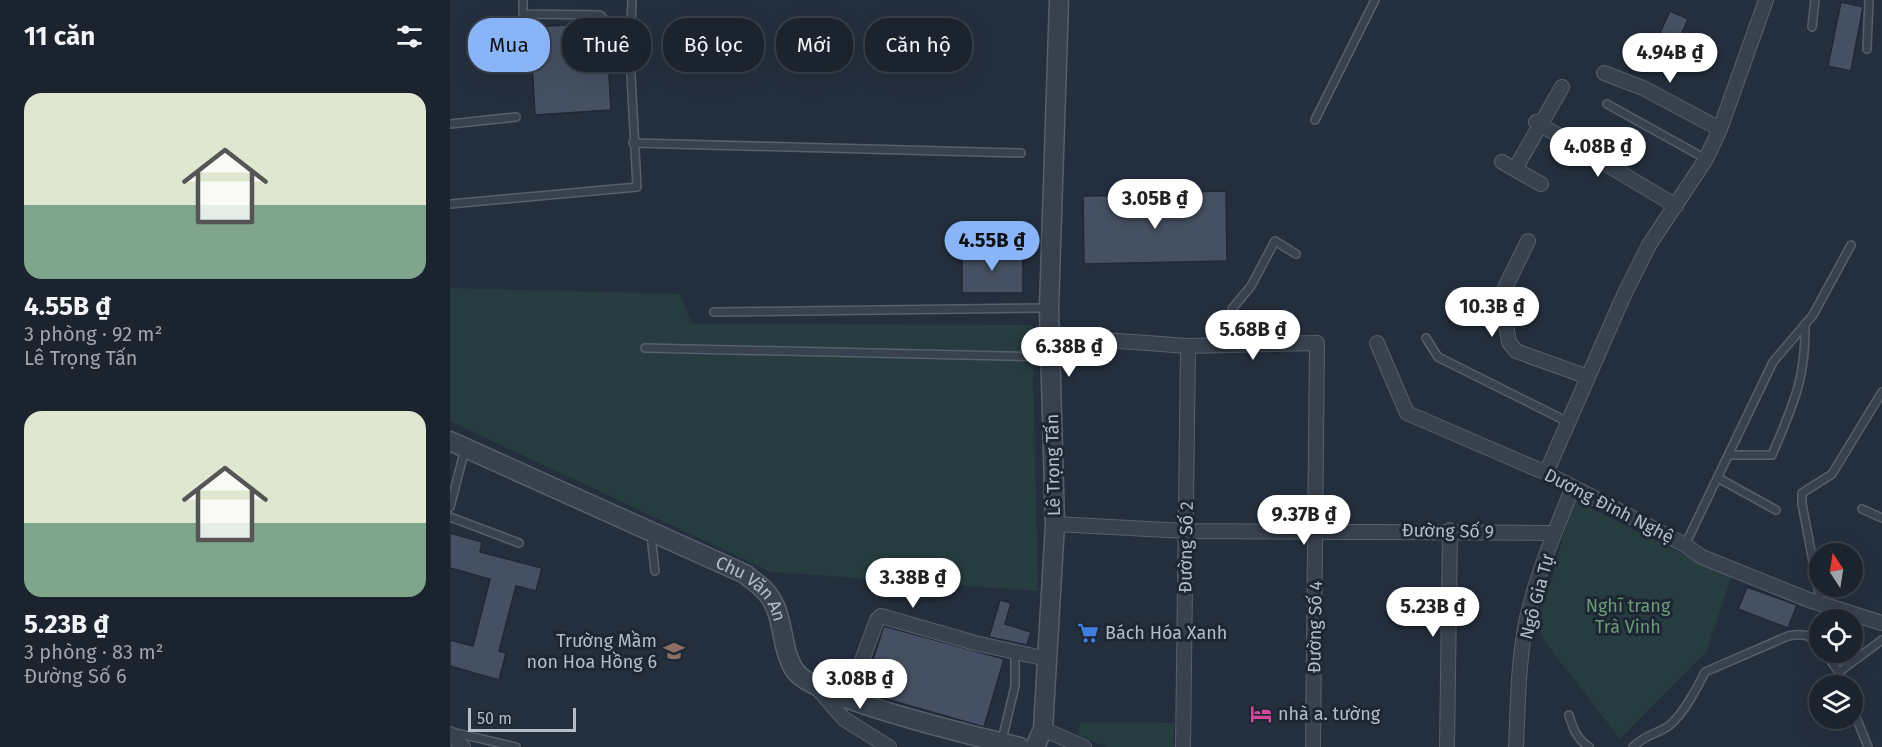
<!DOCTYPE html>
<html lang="vi">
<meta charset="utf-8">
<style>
:root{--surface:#1b232e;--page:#282f3a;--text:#f1f3f6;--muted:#a0a4aa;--line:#39404a;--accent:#8ab4f8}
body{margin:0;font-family:"Fira Sans",sans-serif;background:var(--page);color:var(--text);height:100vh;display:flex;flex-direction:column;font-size:22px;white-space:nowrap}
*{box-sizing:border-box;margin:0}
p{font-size:20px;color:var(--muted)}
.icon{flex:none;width:33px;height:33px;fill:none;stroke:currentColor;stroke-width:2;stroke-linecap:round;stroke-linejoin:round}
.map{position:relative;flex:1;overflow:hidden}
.drawer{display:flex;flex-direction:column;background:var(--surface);width:450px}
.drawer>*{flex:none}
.top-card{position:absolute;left:18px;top:18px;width:570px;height:54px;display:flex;gap:12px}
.needle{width:39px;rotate:348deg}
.buttons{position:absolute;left:1359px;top:543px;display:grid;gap:12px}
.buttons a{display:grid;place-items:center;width:54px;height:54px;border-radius:50%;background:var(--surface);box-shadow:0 6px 24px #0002,0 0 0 2px var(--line);font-size:30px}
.scale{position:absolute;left:18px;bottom:15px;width:108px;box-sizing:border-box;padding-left:6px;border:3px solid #b4bcc9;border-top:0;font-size:16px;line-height:21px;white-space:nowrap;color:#b4bcc9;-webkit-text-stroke:4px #1d2633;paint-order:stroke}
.price{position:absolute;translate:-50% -51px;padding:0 14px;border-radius:21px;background:#fff;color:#222;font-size:20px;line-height:39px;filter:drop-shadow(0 2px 3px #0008)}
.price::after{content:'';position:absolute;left:50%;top:36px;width:18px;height:14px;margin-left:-9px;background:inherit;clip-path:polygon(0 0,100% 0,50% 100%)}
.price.selected{background:var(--accent);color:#111}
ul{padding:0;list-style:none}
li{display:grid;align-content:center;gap:12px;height:318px;padding:0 24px}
li span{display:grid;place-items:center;height:186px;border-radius:18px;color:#555}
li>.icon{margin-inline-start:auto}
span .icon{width:108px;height:108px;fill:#fffc;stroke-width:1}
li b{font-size:26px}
h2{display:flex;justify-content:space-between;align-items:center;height:72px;padding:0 24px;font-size:26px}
.chip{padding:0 21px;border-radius:24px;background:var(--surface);box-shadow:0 6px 24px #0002,0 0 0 2px var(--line);font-size:21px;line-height:54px}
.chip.selected{background:var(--accent);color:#111}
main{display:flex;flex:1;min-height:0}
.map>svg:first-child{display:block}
.green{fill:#263c3f}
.building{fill:#455162;stroke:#1f2835;stroke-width:1.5}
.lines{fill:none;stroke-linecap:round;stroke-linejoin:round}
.service-casing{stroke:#565f6c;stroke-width:10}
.minor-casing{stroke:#565f6c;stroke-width:16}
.tertiary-casing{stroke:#565f6c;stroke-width:21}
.service{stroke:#38414e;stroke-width:7}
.minor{stroke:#38414e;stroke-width:14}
.tertiary{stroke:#38414e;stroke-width:18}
.labels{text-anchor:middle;stroke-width:6;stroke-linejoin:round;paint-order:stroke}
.street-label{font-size:18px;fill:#b4bcc9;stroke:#1d2633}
.park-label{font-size:18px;fill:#6b9a76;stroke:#1d2633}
.poi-label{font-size:18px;fill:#b4bcc9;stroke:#1d2633;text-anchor:start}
</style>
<main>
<section class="drawer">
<h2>11 căn<svg class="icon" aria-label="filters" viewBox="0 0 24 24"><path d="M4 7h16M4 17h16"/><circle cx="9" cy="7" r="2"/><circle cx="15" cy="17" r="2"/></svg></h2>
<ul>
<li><span style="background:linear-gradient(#dfe7d0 60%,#7fa58c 0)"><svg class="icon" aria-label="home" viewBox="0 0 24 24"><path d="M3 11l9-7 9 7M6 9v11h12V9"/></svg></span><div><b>4.55B ₫</b><p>3 phòng · 92 m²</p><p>Lê Trọng Tấn</p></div></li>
<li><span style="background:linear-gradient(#dfe7d0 60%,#7fa58c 0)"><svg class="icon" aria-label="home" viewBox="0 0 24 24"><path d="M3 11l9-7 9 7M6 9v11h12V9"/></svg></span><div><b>5.23B ₫</b><p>3 phòng · 83 m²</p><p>Đường Số 6</p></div></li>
</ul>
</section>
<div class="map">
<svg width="1432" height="747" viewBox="0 0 1432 747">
<rect width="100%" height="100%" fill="#242f3e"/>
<path class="green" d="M0,288L230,294L242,324L582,325L588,591L321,572L0,421Z
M1123,499L1235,555L1282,574L1257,651L1170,739L1095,642L1086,622L1100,585Z
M630,722L724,723V747H657L628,735Z"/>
<path class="building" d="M1391,2L1413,7L1401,71L1378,66Z
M1220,11L1238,19L1226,47L1207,39Z
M134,24V32L150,31L151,40L157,39L161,110L85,115L80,27Z
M776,191L777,261L634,264L633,196L698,195V217H726V192Z
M512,250H573V293H512Z
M0,533L32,542L30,552L92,568L86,591L66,586L49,651L56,653L49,680L0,666V640L23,646L40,579L0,568Z
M1297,587L1347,605L1338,628L1288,609Z
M550,600L561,603L555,624L581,632L577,645L539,637Z
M434,626L554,659L534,727L412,692Z"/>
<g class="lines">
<defs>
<path id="service" d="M1362,27L1365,0
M1417,49L1419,0
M180,54L182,0
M1157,104L1256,159
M865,120L925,0
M0,124L66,117
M183,143L571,153
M0,204L187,187L180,56L169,35L150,15L73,14V0
M264,312L597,308
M976,338L988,357L1118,422
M782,346V309L801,286L825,241L846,254
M195,348L598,357
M1279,455H1322C1343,405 1356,379 1355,324
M1268,478L1326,510
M0,507L15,449
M1412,509L1432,518
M0,517L69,543
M201,535L205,571
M1235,545L1323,362L1363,315L1401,245
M1371,603L1352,504V493L1382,474L1432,392
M1374,652L1389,672L1432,640
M1389,672L1394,686
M1402,707L1418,747
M1119,715C1123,729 1127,739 1139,747
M2,732L66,747
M552,740L565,686V652
M1183,747C1194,735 1208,734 1220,725C1233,714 1248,687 1255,672L1338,636C1353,633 1360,634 1370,646"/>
<path id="minor" d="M1154,73L1193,88L1270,129
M1086,122L1226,206
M1052,162L1091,184
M1065,169L1112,87
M1078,241L1051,296L1059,342L1066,351L1138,377
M600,336L738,346L867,343L863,747
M927,343L957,413L1096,473L1235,545L1252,557L1359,600L1432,623
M1096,473L1174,295L1199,245L1256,159L1270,129L1316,0
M605,524L736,531L1104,533
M368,689L394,719L439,747
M398,698L427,620L431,616L525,643L597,659
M593,729L634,747
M0,734L13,747
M733,747L738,346
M997,747L1000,530
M1066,747C1068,704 1068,660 1077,618C1087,574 1106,529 1123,487"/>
<g id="tertiary">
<path id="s1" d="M0,441L295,574C302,580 310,585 316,592C336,614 329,649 346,672C365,698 532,738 570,747"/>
<path d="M585,747L593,729L605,524L599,308L609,0"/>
</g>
</defs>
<use href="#service" class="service-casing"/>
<use href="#minor" class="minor-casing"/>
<use href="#tertiary" class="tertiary-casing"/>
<use href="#service" class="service"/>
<use href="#minor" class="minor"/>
<use href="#tertiary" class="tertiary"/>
</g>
<defs>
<symbol id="supermarket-bare" viewBox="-9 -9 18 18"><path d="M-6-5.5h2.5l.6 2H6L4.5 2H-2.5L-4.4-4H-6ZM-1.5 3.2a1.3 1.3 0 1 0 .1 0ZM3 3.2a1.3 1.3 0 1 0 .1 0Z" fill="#3f7fe0" stroke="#1d2633" stroke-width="2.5" paint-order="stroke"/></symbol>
<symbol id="school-bare" viewBox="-9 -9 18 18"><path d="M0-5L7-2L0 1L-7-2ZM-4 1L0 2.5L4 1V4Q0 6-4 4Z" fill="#8d6e63" stroke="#1d2633" stroke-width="2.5" paint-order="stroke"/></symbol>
<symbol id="hotel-bare" viewBox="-9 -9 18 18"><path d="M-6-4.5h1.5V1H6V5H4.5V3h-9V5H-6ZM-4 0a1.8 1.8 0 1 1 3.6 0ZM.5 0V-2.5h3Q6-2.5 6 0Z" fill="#d1479c" stroke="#1d2633" stroke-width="2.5" paint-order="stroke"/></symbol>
</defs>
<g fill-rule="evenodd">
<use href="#supermarket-bare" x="623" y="618" width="30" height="30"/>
<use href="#school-bare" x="209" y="636" width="30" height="30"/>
<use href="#hotel-bare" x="796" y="699" width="30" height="30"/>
</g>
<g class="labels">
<g class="street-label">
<text transform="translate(603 465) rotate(-91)" y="6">Lê Trọng Tấn</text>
<text transform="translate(1159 506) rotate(27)" y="6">Dương Đình Nghệ</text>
<text transform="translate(998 531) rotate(1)" y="6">Đường Số 9</text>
<text transform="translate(736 547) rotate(-89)" y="6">Đường Số 2</text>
<text dy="6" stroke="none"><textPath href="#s1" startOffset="338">Chu Văn An</textPath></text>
<text transform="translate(1087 597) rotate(-75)" y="6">Ngô Gia Tự</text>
<text transform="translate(865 627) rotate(-89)" y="6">Đường Số 4</text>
</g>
<g class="park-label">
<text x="1178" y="612">Nghĩ trang<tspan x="1178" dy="21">Trà Vinh</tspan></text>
</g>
<g class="poi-label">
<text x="655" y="639">Bách Hóa Xanh</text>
<text x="207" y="647" text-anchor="end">Trường Mầm<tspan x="207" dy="21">non Hoa Hồng 6</tspan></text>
<text x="828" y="720">nhà a. tường</text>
</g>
</g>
</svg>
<div class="buttons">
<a><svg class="needle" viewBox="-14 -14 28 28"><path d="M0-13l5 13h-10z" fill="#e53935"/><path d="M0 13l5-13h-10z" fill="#a0a4aa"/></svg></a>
<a><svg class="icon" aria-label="locate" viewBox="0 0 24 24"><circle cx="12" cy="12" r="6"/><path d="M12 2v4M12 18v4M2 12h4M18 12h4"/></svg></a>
<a><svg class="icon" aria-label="layers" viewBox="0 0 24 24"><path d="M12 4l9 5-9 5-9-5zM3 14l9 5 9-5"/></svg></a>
</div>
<div class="scale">50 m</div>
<b class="price" style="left:1220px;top:84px">4.94B ₫</b>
<b class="price" style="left:1148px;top:178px">4.08B ₫</b>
<b class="price" style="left:705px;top:230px">3.05B ₫</b>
<b class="price selected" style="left:542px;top:272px">4.55B ₫</b>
<b class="price" style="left:1042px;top:338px">10.3B ₫</b>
<b class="price" style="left:803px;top:361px">5.68B ₫</b>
<b class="price" style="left:619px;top:378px">6.38B ₫</b>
<b class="price" style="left:854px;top:546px">9.37B ₫</b>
<b class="price" style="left:463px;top:609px">3.38B ₫</b>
<b class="price" style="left:983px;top:638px">5.23B ₫</b>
<b class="price" style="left:410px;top:710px">3.08B ₫</b>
<div class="top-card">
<a class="chip selected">Mua</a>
<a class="chip">Thuê</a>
<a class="chip">Bộ lọc</a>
<a class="chip">Mới</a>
<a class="chip">Căn hộ</a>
</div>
</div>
</main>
